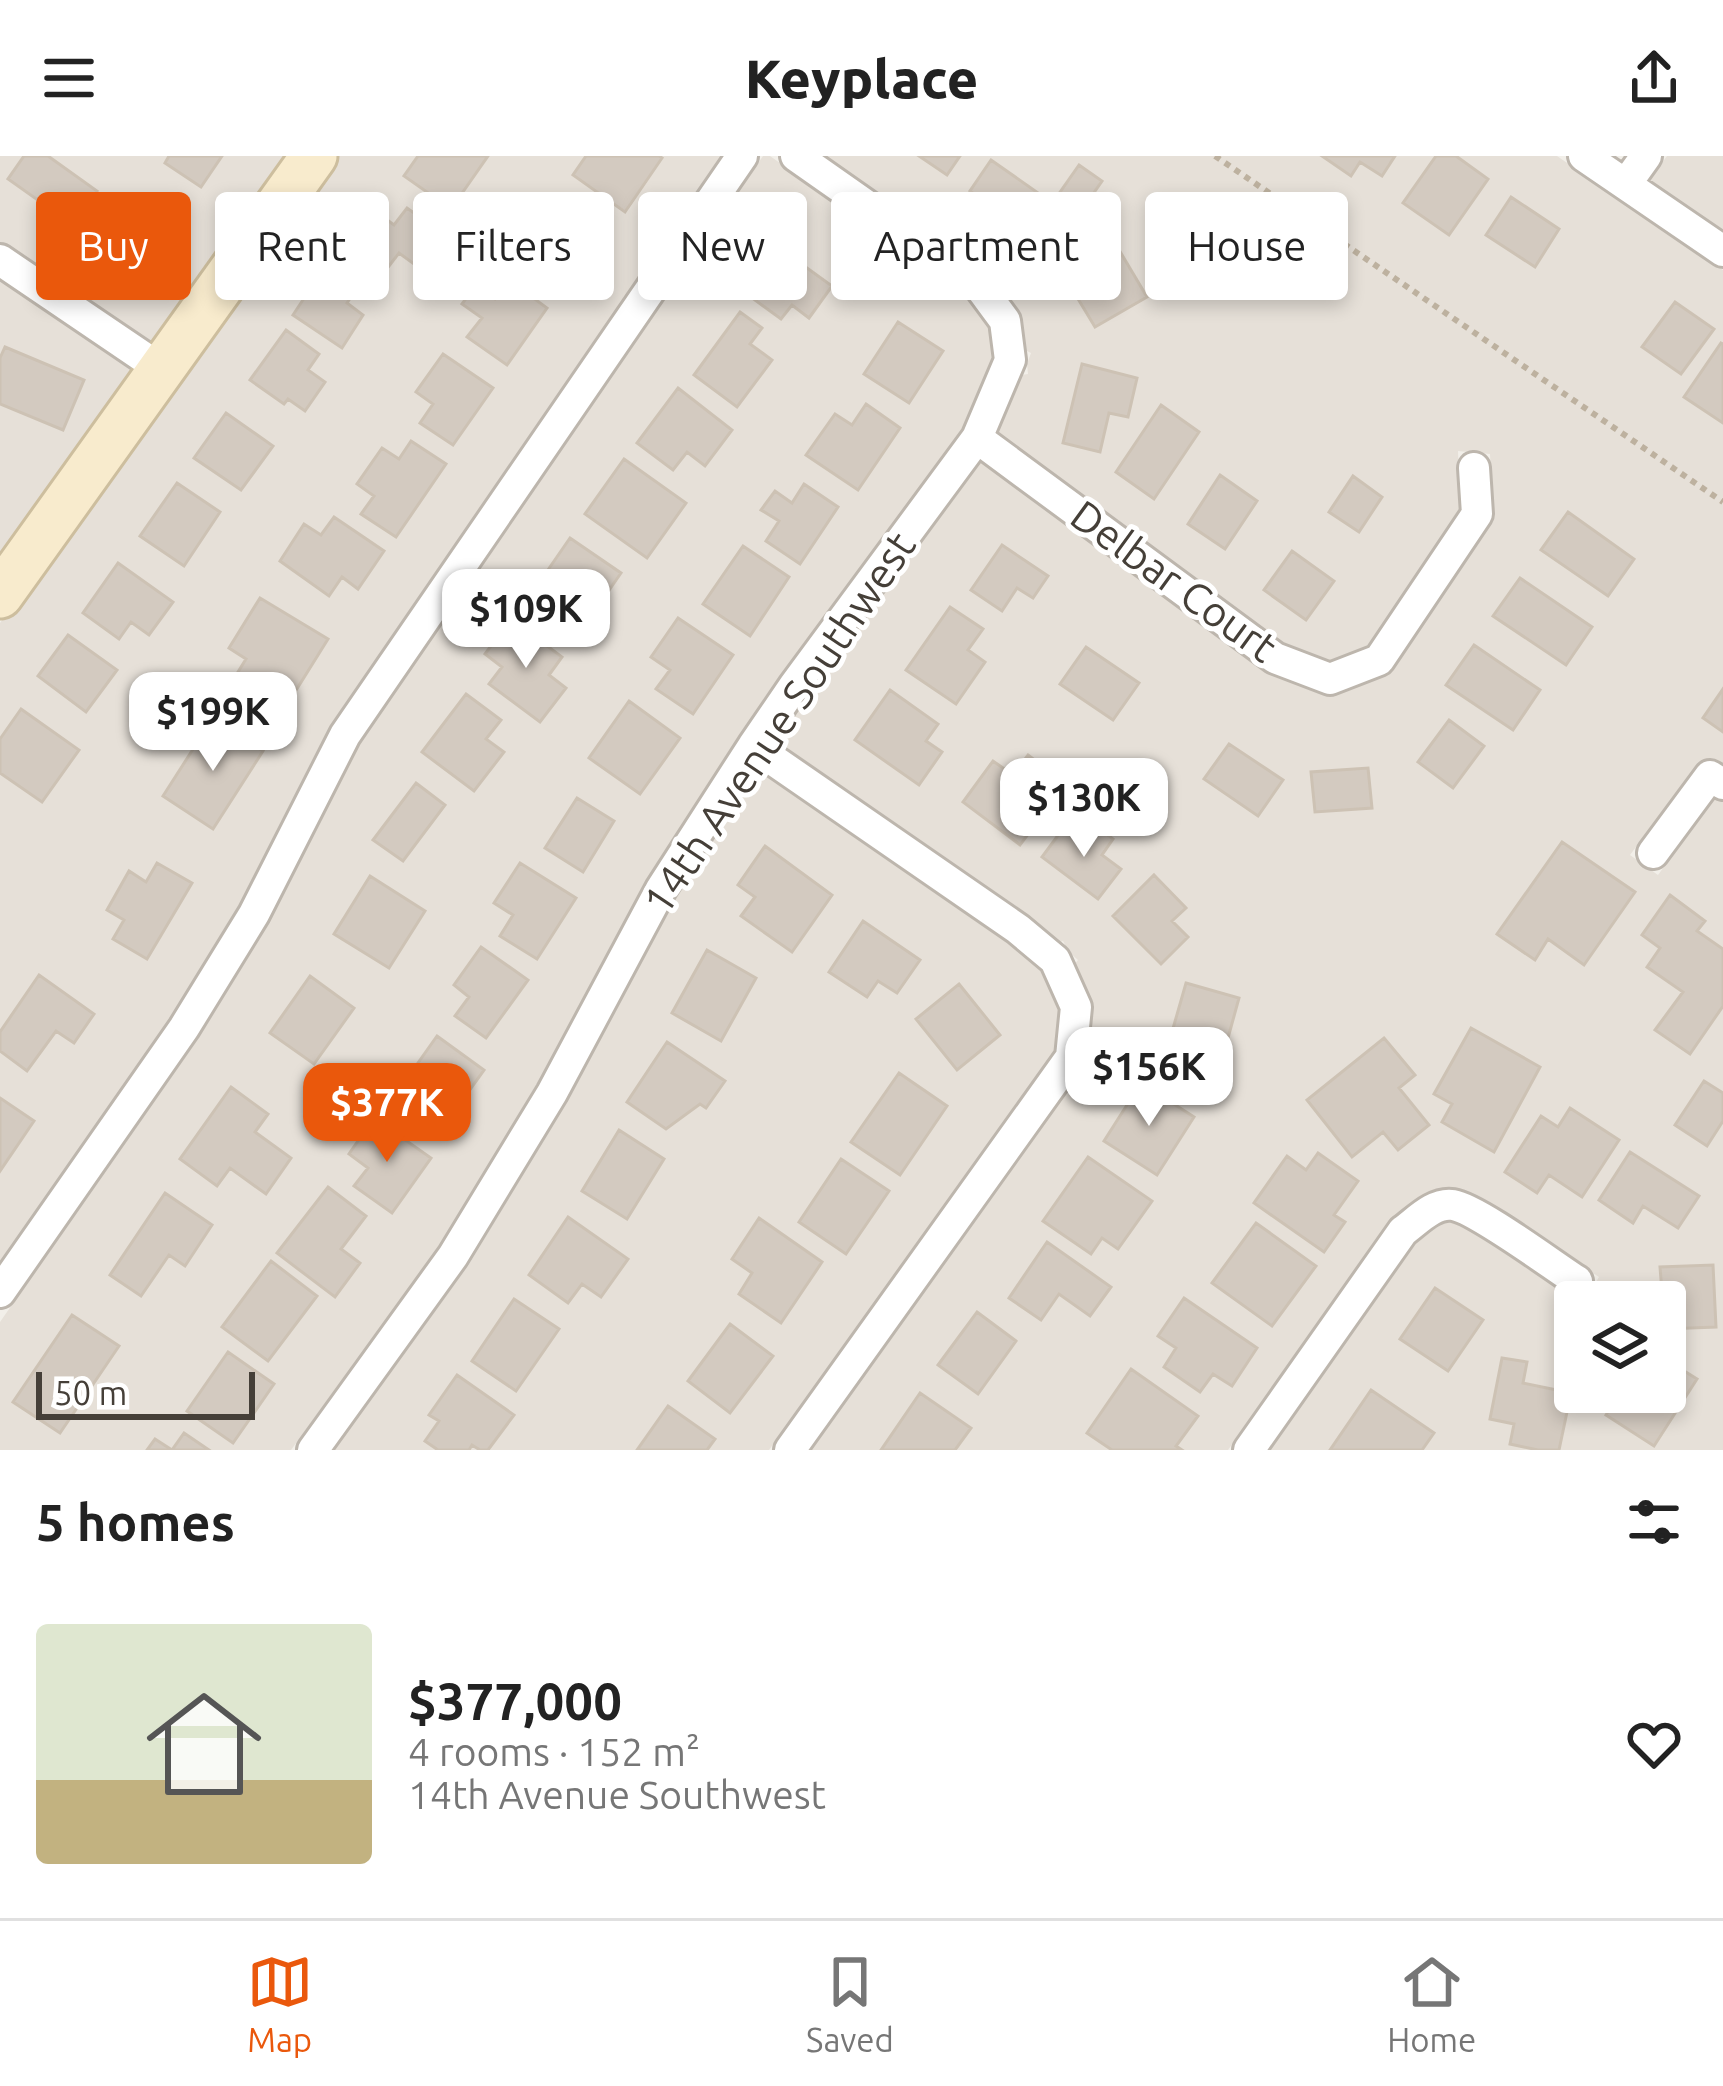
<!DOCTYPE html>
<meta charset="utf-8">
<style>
:root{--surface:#fff;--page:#f2f2f2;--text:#222;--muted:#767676;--line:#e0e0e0;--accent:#ea580c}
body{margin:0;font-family:Ubuntu,sans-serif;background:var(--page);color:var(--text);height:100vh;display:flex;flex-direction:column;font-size:45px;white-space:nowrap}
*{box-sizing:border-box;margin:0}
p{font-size:39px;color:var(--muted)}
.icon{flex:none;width:66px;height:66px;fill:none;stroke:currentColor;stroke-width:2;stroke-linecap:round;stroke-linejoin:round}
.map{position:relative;height:1294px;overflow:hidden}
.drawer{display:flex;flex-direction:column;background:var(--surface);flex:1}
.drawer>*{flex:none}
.guide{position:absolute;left:36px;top:36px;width:1653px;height:108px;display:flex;gap:24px}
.tools{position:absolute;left:1554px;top:1125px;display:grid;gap:24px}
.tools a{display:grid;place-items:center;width:132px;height:132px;border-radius:12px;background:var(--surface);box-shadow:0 6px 18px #0003;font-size:60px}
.scale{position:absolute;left:36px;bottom:30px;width:219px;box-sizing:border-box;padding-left:12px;border:6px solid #453f38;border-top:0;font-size:33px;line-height:42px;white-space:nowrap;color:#453f38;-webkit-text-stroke:9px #fff;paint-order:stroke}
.price{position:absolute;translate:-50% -102px;padding:0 27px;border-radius:24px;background:#fff;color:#222;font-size:39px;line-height:78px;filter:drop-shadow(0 3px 6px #0008)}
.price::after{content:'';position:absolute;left:50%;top:72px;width:36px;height:27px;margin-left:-18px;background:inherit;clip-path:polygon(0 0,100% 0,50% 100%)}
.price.selected{background:var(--accent);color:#fff}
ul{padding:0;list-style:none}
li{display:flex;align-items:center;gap:36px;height:300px;padding:0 36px}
li span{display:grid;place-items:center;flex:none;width:336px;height:240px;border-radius:12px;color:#555}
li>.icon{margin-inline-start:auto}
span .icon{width:144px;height:144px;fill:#fffc;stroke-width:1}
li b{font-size:51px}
h2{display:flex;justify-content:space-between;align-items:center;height:144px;padding:0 36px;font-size:51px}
.chip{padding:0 42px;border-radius:12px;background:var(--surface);box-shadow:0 6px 18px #0003;font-size:42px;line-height:108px}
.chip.selected{background:var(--accent);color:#fff}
header{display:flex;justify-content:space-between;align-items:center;height:156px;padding:0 36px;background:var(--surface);font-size:54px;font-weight:800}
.menu{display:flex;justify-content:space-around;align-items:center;height:168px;border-top:3px solid var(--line);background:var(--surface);font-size:33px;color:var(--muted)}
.menu a{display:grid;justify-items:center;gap:6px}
.menu .selected{color:var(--accent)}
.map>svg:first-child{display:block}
.residential{fill:#e6e0d8}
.building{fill:#d3cac0;stroke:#cdc2b4;stroke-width:3}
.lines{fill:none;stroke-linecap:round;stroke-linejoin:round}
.street-casing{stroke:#bdb6ad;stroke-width:36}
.secondary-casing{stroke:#cdbe9e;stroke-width:51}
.path{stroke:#bdb19f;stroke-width:6;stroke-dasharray:6 6;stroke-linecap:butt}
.street{stroke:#fff;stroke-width:30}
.secondary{stroke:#f8ebcd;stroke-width:45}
.labels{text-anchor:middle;stroke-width:10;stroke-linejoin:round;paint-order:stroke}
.street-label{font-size:42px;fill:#453f38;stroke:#fff}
</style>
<header><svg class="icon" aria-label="menu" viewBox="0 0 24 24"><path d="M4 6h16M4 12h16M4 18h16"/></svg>Keyplace<svg class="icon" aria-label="share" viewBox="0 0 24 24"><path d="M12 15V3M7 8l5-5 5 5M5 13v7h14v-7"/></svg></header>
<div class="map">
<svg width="1723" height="1294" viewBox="0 0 1723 1294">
<rect width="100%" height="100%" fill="#f2efe9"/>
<path class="residential" d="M0,0H293L156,192L0,86Z
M334,0H721L330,570L239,749L170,863L0,1106V467Z
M763,0H770L966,138L990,170L993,200L963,273L780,520L731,593L647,724L537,928L439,1091L291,1294H0V1166L199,881L268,766L359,588Z
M822,0H1557L1723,114V611L1717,607L1696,610L1630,699L1658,719L1715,641L1723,646V1294H1270L1416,1087L1443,1067L1451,1065L1467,1072L1581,1146H1575V1236H1665V1146H1584L1599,1121L1482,1045L1456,1034L1446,1033L1429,1037L1392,1062L1228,1294H811L1085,911L1092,854L1074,809L1078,804L1069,796L1063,785L1058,787L1027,761L776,587L808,540L982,305L1266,514L1326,537H1338L1386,519L1393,513L1491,368L1493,359L1490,298L1458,295L1460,352L1367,491L1328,506L1282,488L997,279L1022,219L1028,218L1027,208L1031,197L1025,194L1019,157L986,115Z
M1667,0H1723V77L1649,25Z
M0,122L138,216L0,409Z
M759,612L1009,785L1042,813L1059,852L1055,894L769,1294H333L468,1110L566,946L676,742Z"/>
<path class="building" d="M24,0H48L97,35L73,69L8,23Z
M169,0H222L201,31L165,7Z
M418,0H488L451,53L404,20Z
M586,0H659L662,2L625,56L573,19Z
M919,0H960L947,19Z
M1322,0H1395L1382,20L1360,6L1351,20Z
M1436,0H1456L1488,23L1449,79L1403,47Z
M991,4L1051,46L1029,77L970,35Z
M1079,9L1102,25L1079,58L1056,42Z
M1511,41L1559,73L1535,111L1486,79Z
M363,46L394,69L407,52L438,74L414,108L399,97L386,114L338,80Z
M131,48L166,71L155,87L173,99L151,131L82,84L103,52L120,64Z
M564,53L599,77L587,94L594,99L571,128L525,96L537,79L525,71L536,55L553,68Z
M1112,82L1147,141L1095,171L1060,113Z
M778,91L832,130L809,162L792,149L781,163L744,136Z
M332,100L364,122L347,147L363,159L342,192L293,159Z
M509,124L547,152L507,209L467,181L482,162L462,148L476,129L495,143Z
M1675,146L1714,173L1681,218L1642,191Z
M740,156L762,172L750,188L772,204L737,251L694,219Z
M898,166L943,195L909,247L864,218Z
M286,174L319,198L308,214L325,226L305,255L288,243L284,248L250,224Z
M1721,187L1723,188V267L1684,241Z
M5,191L84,224L63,274L0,248V202Z
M443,198L493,232L453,289L420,267L433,248L416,236Z
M1082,208L1137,222L1128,261L1109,257L1100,296L1063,287Z
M678,232L732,274L705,310L687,296L673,314L637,287Z
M866,248L900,272L858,334L806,299L835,258L852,269Z
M1161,249L1199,276L1154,343L1116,316Z
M226,257L273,290L241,334L194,302Z
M411,285L446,308L396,381L361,358L374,340L357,328L382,292L399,303Z
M624,303L686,347L647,402L585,358Z
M1220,319L1257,345L1225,393L1188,368Z
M1353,320L1382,341L1359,376L1329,356Z
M177,327L220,356L184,410L140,380Z
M804,328L838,351L800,408L766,385L779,365L761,354L775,335L792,347Z
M1568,356L1634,403L1608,440L1541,394Z
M334,361L384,395L358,433L342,421L329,440L280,405L304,368L321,379Z
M570,382L621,417L596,453L579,442L566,460L532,437Z
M1002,389L1048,420L1033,442L1017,432L1002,455L971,434Z
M743,390L789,421L750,480L703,448Z
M1292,395L1334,425L1306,464L1264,434Z
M118,407L173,446L149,479L131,466L119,483L83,457Z
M1520,422L1592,471L1566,509L1493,460Z
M260,442L328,483L275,568L225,537L246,503L229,492Z
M950,451L983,473L968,494L985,506L956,548L906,514Z
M678,462L733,499L693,558L656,533L670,514L651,501Z
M511,463L562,501L549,519L566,532L540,566L489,528L502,511L485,498Z
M68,479L117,514L86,556L38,520Z
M1474,489L1540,534L1513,574L1446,529Z
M1086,491L1139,527L1113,564L1060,528Z
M1723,533V576L1703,562Z
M890,534L938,568L926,585L942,596L919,629L855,584Z
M466,538L501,564L486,583L504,596L474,635L422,596Z
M629,545L680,582L640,638L589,602Z
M21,553L79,594L42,646L0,617V583Z
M213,562L263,595L213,673L163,640Z
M1449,564L1484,590L1453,632L1418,606Z
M1229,588L1283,624L1258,660L1204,623Z
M1028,599L1066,628L1020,689L963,646L993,605L1013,619Z
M1368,612L1372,652L1315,656L1311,616Z
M416,627L445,649L403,705L373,684Z
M577,642L614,665L583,716L545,692Z
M1095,669L1113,683L1102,699L1121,713L1098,743L1042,701L1065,670L1083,685Z
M1562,686L1635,736L1584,809L1548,783L1535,804L1497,778Z
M765,690L832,739L792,796L741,760L755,741L738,729Z
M157,707L192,727L147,803L113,783L124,764L107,754L129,715L146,726Z
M520,707L576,742L537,803L500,780L513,759L494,747Z
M1154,719L1186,752L1172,765L1188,781L1161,808L1113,760Z
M370,720L425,755L389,812L334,778Z
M1670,739L1705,765L1697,775L1723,793V850L1690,898L1655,874L1683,836L1647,811L1660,792L1642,779Z
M863,765L920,804L897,837L878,825L867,841L829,816Z
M481,791L528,824L486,882L455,860L469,841L454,829Z
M707,794L756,822L721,885L672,857Z
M39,819L94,858L74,887L56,875L27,915L0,895V876Z
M310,820L354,852L314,908L270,877Z
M1186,827L1239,842L1220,911L1202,906L1196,929L1160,918Z
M959,828L1000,879L957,914L916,863Z
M1471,872L1540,911L1494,996L1442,966L1452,948L1434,938Z
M437,880L484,914L441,974L394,941Z
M1384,882L1415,919L1399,932L1429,969L1398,994L1383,976L1352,1001L1307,944Z
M667,886L725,925L706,952L700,948L666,973L627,946Z
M899,917L947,950L900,1019L851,986Z
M1704,925L1723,937V965L1707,990L1675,969Z
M1141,927L1194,961L1157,1019L1104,985Z
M231,931L268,958L255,976L291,1002L266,1038L230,1012L217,1030L180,1003Z
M0,942L34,965L0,1015Z
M1570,952L1619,984L1582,1041L1549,1019L1537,1037L1505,1016L1541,960L1558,971Z
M374,962L431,1002L392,1057L354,1030L368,1012L349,998Z
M619,974L664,1003L627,1063L582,1035Z
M1630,996L1699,1040L1678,1072L1643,1050L1633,1067L1599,1044Z
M1318,997L1358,1025L1334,1059L1345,1066L1324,1096L1254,1047L1287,1000L1306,1014Z
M1088,1001L1152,1045L1118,1093L1102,1082L1091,1098L1043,1065Z
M841,1003L889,1035L846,1098L799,1066Z
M328,1031L366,1060L341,1093L360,1107L335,1141L277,1097Z
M165,1037L212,1069L185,1110L169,1099L141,1140L110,1119Z
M568,1061L628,1103L601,1141L582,1128L568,1147L529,1119Z
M759,1062L822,1106L781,1167L739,1138L752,1117L732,1103Z
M1256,1067L1316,1110L1272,1170L1212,1127Z
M1047,1086L1111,1131L1090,1160L1059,1138L1041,1164L1009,1142Z
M271,1105L317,1140L268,1205L222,1171Z
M1713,1109L1716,1171L1665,1173L1660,1111Z
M1435,1132L1483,1164L1448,1215L1400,1183Z
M1184,1142L1257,1192L1232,1230L1213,1218L1200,1236L1164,1211L1176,1192L1158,1180Z
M514,1143L559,1173L516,1235L472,1205Z
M977,1156L1016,1185L978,1238L938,1209Z
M72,1159L119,1190L60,1277L13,1246Z
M730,1168L773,1200L730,1257L688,1225Z
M228,1196L274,1228L233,1287L187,1255Z
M1502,1202L1527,1206L1523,1227L1571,1237L1559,1294H1538L1510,1288L1514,1268L1490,1263Z
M1665,1203L1697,1223L1654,1290L1606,1259L1620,1236H1665Z
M1131,1213L1198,1260L1176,1290L1182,1294H1112L1087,1277Z
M457,1219L514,1259L488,1294H480L472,1289L469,1294H438L425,1285L439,1265L429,1259Z
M1371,1234L1434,1277L1422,1294H1330Z
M920,1237L971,1272L955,1294H881Z
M668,1250L715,1283L707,1294H637Z
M184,1277L209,1294H172Z
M155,1283L172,1294H147Z"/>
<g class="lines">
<defs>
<path id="street" d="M1584,0L1723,95
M1626,28L1646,0
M0,104L161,213
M977,282L1275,502L1330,523L1379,504L1477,358L1474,312
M753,590L1018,773L1055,804L1076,851L1071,901L790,1294
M1653,697L1710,620L1723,628
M0,1136L184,872L254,758L345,579L742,0
M313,1294L453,1100L552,937L661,733L753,590L794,530L977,282L1010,204L1005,165L977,127L796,0
M1249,1294L1403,1075C1417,1065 1434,1046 1453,1049C1477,1053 1552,1109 1577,1125"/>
<path id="secondary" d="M0,439L314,0"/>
</defs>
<use href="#street" class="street-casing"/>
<use href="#secondary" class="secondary-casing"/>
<path class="path" d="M1215,0L1723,346"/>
<use href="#street" class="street"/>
<use href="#secondary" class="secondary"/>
</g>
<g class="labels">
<g class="street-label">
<text transform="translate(1174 425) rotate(36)" y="15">Delbar Court</text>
<text transform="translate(779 567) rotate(-56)" y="15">14th Avenue Southwest</text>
</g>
</g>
</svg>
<div class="tools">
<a><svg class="icon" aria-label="layers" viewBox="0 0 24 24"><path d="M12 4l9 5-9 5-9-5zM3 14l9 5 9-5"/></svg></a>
</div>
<div class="scale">50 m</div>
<b class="price" style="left:526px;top:515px">$109K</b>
<b class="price" style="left:213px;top:618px">$199K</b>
<b class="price" style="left:1084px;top:704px">$130K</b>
<b class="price" style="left:1149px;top:973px">$156K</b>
<b class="price selected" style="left:387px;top:1009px">$377K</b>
<div class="guide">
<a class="chip selected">Buy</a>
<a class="chip">Rent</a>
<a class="chip">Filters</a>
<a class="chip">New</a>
<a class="chip">Apartment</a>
<a class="chip">House</a>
</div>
</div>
<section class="drawer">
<h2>5 homes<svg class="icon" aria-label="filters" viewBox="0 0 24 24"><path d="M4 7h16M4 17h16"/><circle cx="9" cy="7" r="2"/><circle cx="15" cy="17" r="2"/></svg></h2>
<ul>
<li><span style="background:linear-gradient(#dfe7d0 65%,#c2b280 0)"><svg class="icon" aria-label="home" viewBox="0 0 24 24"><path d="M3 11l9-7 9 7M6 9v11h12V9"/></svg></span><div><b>$377,000</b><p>4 rooms · 152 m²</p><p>14th Avenue Southwest</p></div><svg class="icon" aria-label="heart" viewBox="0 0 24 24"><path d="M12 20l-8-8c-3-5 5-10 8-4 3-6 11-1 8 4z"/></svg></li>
</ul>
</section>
<nav class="menu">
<a class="selected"><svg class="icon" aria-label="map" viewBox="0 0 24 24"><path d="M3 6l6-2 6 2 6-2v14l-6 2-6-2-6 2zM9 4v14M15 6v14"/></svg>Map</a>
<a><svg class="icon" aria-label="saved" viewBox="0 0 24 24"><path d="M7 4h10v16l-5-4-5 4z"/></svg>Saved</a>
<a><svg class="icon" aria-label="home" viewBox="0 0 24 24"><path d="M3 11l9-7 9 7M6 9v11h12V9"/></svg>Home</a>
</nav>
